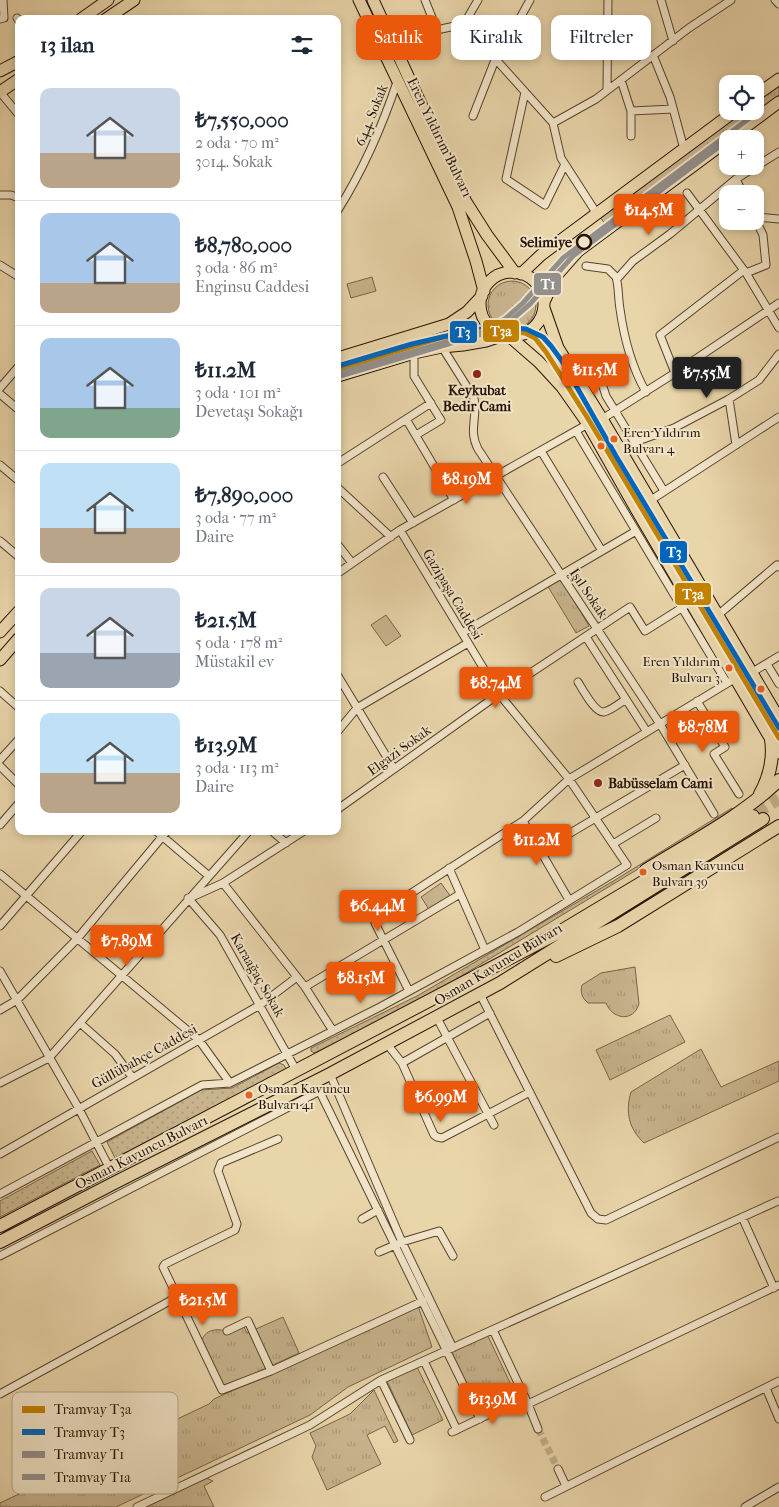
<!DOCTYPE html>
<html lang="tr">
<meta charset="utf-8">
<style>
:root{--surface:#fff;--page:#f2f2f3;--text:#1f2937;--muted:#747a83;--line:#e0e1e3;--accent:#ea580c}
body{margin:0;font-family:"IM FELL French Canon",serif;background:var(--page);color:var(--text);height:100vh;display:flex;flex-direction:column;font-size:19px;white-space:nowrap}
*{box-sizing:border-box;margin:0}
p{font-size:16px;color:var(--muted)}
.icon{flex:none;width:28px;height:28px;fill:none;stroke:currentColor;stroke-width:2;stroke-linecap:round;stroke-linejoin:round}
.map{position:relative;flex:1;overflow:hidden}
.side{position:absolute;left:15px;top:15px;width:326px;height:820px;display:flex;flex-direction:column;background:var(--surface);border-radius:10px;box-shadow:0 2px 8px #0003}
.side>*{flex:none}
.banner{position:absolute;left:356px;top:15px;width:348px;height:45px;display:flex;gap:10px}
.fabs{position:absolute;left:719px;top:75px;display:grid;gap:10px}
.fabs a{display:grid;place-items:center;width:45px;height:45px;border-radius:10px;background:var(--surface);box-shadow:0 2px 8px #0003;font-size:25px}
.price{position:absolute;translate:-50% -42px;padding:0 11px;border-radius:5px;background:var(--accent);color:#fff;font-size:16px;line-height:32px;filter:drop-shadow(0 1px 2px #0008)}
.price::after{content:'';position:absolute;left:50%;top:30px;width:15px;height:11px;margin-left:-8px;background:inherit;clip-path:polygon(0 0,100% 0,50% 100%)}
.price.on{background:#222;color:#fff}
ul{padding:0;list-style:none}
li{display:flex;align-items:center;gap:15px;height:125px;padding:0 25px}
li+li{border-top:1px solid var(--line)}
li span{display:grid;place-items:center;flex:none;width:140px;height:100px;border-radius:10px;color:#555}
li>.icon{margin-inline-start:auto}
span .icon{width:60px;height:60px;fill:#fffc;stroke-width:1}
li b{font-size:21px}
h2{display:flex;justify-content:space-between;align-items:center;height:60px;padding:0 25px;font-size:21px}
.chip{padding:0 18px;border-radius:10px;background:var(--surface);box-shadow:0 2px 8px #0003;font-size:18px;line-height:45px}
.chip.on{background:var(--accent);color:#fff}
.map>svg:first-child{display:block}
.grass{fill:url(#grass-tufts);stroke:#776447}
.park{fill:url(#park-dots);stroke:#776447}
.pitch{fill:#c8b48d;stroke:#776447}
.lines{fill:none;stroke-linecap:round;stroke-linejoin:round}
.street-tunnel{stroke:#c2ae88;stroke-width:7;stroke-dasharray:7 3.5;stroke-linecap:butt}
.highway-tunnel{stroke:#c2ae88;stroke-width:12;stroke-dasharray:12 6;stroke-linecap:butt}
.street-casing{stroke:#57442b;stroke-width:9}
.primary-casing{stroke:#261301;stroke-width:13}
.highway-casing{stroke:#261301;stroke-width:14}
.street{stroke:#f1e4c8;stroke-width:7}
.primary{stroke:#e9d5aa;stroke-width:11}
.highway{stroke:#e9d5aa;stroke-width:12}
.tram-1-casing{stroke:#f1e4c8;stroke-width:9}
.tram-2-casing{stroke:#f1e4c8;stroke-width:9}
.tram-3-casing{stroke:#f1e4c8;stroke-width:9}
.tram-4-casing{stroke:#f1e4c8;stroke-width:9}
.tram-1{stroke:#c38100;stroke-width:5}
.tram-2{stroke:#0065bd;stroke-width:5}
.tram-3{stroke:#93908c;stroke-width:5}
.tram-4{stroke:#93908c;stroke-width:5}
.stop-dot{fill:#f1e4c8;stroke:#261301;stroke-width:2.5}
.poi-dot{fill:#8f2418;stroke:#f1e4c8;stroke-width:2}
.bus-dot{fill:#e86120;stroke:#f1e4c8;stroke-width:2}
.labels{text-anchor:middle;stroke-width:4;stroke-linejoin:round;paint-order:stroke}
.bus-label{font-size:13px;fill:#261301;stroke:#f1e4c8;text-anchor:start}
.street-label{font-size:14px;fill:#261301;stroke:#f1e4c8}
.stop-label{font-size:14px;font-weight:bold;fill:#261301;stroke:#f1e4c8;text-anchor:end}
.poi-label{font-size:14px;font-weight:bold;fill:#261301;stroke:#f1e4c8}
.key{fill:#f1e4c8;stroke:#b4a58c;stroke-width:1}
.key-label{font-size:14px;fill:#261301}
.line-badge{stroke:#f1e4c8;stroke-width:2}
.badge-label{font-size:14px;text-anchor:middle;font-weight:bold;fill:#fff}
</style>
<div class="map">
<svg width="779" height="1507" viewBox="0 0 779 1507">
<defs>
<pattern id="grass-tufts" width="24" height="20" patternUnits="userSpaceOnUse" patternTransform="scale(1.25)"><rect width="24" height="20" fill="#c8b48d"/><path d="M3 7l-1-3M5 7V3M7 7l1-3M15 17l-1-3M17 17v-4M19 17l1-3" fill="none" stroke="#ac9a78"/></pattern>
<pattern id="park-dots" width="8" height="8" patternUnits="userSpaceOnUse" patternTransform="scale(1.25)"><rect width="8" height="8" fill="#c8b48d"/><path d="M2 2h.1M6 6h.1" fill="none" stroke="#ac9a78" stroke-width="1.8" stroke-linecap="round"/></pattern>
</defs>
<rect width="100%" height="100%" fill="#e9d5aa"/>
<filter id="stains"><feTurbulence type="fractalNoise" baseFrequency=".004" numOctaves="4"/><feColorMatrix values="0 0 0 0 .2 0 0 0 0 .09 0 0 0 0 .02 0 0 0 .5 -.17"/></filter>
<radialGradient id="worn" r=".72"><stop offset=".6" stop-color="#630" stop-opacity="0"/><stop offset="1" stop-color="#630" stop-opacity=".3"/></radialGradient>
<path class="grass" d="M779,85V96L605,224L600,217L743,111H755V103Z
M488 305a24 24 0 1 1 48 0a24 24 0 1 1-48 0Z
M560,577L589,626L576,633L547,585Z
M635,967L639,1004C633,1023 612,1019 606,1003H588C582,998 580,992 582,985L601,973Z
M670,1015L685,1042L610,1080L596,1050Z
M701,1049L721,1087L779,1061V1081L644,1143C629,1129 625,1112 631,1092Z
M418,1306L432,1347L348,1387L310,1415L116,1507H0V1503L209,1404L214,1399Z
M283,1317L299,1353L221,1389L201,1345C202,1330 216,1327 229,1332L243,1325L247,1333Z
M487,1334L512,1387L475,1405L450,1351Z
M417,1367L443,1420L412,1435L387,1381Z
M374,1390L398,1441L394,1443L385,1426L367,1435L381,1464L327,1490L312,1457L316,1446L310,1433L350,1414Z
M206,1478L213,1481L204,1486L214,1507H144Z"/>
<path class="park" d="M732,808L734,811L415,1004L314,1053L311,1051V1048L417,996L615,880Z
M279,1063L284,1065L286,1069L115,1158L107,1142L201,1090L232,1088Z
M92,1151L100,1165L0,1217V1201Z"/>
<path class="pitch" d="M372,277L376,291L351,298L347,284Z
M386,615L401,636L386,646L371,625Z
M441,883L451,897L430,911L421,897Z"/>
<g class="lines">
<path class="street-tunnel" d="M538,1429L558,1469"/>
<path class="highway-tunnel" d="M756,813L779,799"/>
<defs>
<path id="street" d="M425,0L437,30
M661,0L673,41
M775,0L779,4
M17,18L19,21
M0,19L4,18L3,0
M464,24L553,123L561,158L597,214
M391,40L464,24L478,0
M491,55L510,36L530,0
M653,55L670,97L684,149
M621,80L631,111V136
M607,90L608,0
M0,92L19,115
M525,92L506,179L545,205L565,164
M631,111L673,109
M473,116L495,60
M553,123L596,99L689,28L731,0
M736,179L743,194
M687,193L746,273L779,328
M0,195H11L19,198
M338,210C363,170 382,127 397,82
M755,217L779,219
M0,265L19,277
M586,266L608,269L616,277C619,287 618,298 620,309C624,338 631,366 646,392
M746,273L766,265L763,235L755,218
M617,279L633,261L670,234L736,179L779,152
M442,347L474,398C478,417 468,430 478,449L660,724L714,814
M414,353V376L441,420L416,435
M598,371L606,396L664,491
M675,373L660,335L744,270
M0,388L19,366
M0,394L19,410
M729,399L736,445
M406,419L454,500
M602,419L675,373L779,303
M576,431L727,683
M635,442L674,428L729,399L759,380L779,354
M541,451L602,551
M338,463L431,403
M0,465L19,481
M383,477L413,523
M338,488L391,537
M651,500L779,417
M0,541L19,557
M338,545L352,563
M338,573L400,530L588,424
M718,615L777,565L779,567
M462,633L636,531
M586,637L647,732
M767,664L779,684
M751,673L779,656
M338,676L394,769
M578,682C583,690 595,713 604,712C612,710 620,703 626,699
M0,691L19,708
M697,701L725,747L714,754L739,794
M338,731L357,708L468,643
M0,760L19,739
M0,766L19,785
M338,809L499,694L630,607L645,631L691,602
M523,821L569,900
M0,825L19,803
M156,831L209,876
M272,831L286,843
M613,844L656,818
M540,851L685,765
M449,868L485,950
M0,874L199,1040L230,1083
M223,883L305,987L333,1031
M192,897L223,883L304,831
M188,898L220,935L296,1070
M0,926L82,831
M0,971L78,1107L110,1169
M305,987L460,894
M409,991L375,923L379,914L523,821L569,779L736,678
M480,994L591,1213L598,1219L606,1220L779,1137
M0,1010L17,1000L77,939L167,831
M437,1018L494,1125
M80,1023L115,1054L132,1077
M387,1044L402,1063L434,1135L437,1137L442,1138L530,1092
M402,1063L490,1013
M330,1074L402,1242L453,1348
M315,1082L480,1419
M0,1083L49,1058L249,831
M278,1139L221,1163L218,1171L237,1224L235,1230L165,1264L163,1267L222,1390L271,1371L423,1301
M0,1154L260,1005L297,977
M0,1194L202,1085L230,1083L380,1007L518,932L627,865L569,779L499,694L400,530
M742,1217L774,1288
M362,1219L378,1210
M379,1252L402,1242L439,1231L453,1256
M0,1256L320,1091
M495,1329L493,1330L528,1404L779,1285
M227,1331L248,1321L271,1371
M424,1361L457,1430
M381,1380L410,1440
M766,1388L779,1419
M0,1394L177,1297
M528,1404L538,1429
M452,1432L525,1397
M558,1469L566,1486
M545,1497L779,1381
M137,1507L310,1425L381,1380L778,1201
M745,1507L779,1487"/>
<path id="primary" d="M359,0L458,207L476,261L484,291
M373,0L466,202L487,235L515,273
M81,19L108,0
M106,19L134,0
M0,71L19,61
M0,92L19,79
M755,96L779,79
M729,139L779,102
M480 304a32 32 0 1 1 64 0a32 32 0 1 1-64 0Z
M521,274L541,255L735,111
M544,302L556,276L578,251L728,140
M544,308L558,348L602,419L778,717
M509,336L539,362L562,387L588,424L636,509L779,753
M338,358L449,324L467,312L482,296
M338,376L414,353L442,347L463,345L486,341L504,335
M0,632L19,611
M0,660L19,638"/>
<path id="highway" d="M773,711L779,716
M760,794C770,776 774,759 771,739
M646,870C691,842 741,817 779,780
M556,956L618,926L779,826
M0,1226L556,934L753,816
M0,1242L118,1181L330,1074L500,983L763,819"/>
</defs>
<use href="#street" class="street-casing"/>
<use href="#primary" class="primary-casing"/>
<use href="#highway" class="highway-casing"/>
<use href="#street" class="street"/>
<use href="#primary" class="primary"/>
<use href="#highway" class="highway"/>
<defs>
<path id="tram-1" d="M338,369L443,337L504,331L525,333L535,338L546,352L587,417L779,738"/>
<path id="tram-2" d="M338,366L412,344L473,330L502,327L526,329L543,337L551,346L562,361L616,456L779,728"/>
<path id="tram-3" d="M340,376L482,334L508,323L530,304L573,256L728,140"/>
<path id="tram-4" d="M340,373L480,332L505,319L523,303L563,258L751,117"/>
</defs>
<use href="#tram-1" class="tram-1-casing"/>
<use href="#tram-2" class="tram-2-casing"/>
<use href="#tram-3" class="tram-3-casing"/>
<use href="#tram-4" class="tram-4-casing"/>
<use href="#tram-1" class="tram-1"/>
<use href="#tram-2" class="tram-2"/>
<use href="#tram-3" class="tram-3"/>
<use href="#tram-4" class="tram-4"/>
</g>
<circle class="stop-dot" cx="584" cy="242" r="7"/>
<g class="poi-dot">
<circle cx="477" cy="374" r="5"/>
<circle cx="598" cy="783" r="5"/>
</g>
<g class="bus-dot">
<circle cx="614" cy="439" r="4.5"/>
<circle cx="601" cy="446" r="4.5"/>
<circle cx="729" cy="668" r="4.5"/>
<circle cx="761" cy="689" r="4.5"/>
<circle cx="643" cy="872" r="4.5"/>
<circle cx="249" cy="1095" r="4.5"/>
</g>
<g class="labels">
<g class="bus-label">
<text x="623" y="437">Eren Yıldırım<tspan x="623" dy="16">Bulvarı 4</tspan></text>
<text x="720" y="666" text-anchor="end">Eren Yıldırım<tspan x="720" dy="16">Bulvarı 3</tspan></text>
<text x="652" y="870">Osman Kavuncu<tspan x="652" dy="16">Bulvarı 39</tspan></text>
<text x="258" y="1093">Osman Kavuncu<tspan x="258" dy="16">Bulvarı 41</tspan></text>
</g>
<g class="street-label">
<text transform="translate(371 115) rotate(-68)" y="5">644. Sokak</text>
<text transform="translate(440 137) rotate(64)" y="5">Eren Yıldırım Bulvarı</text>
<text transform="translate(589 593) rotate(56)" y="5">Işıl Sokak</text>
<text transform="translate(453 594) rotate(59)" y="5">Gazipaşa Caddesi</text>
<text transform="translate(399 750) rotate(-36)" y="5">Elgazi Sokak</text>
<text transform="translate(498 964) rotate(-31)" y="5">Osman Kavuncu Bulvarı</text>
<text transform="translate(258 975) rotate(60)" y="5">Karaağaç Sokak</text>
<text transform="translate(144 1056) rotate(-29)" y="5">Güllübahçe Caddesi</text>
<text transform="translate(141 1152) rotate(-27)" y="5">Osman Kavuncu Bulvarı</text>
</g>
<g class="stop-label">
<text x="572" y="247">Selimiye</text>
</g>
<g class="poi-label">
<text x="477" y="395">Keykubat<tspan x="477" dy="16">Bedir Cami</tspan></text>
<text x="608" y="788" text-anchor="start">Babüsselam Cami</text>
</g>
</g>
<rect x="12" y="1392" width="166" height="102" rx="8" class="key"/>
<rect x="22" y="1406" width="23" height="7" fill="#c38100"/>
<rect x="22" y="1429" width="23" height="6" fill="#0065bd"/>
<rect x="22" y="1451" width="23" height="7" fill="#93908c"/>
<rect x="22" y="1474" width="23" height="6" fill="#93908c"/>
<g class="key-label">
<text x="54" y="1414">Tramvay T3a</text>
<text x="54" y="1437">Tramvay T3</text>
<text x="54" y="1459">Tramvay T1</text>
<text x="54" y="1482">Tramvay T1a</text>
</g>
<g class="line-badge">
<rect x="533" y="272" width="29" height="24" rx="5" fill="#93908c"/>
<rect x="482" y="319" width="38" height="24" rx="5" fill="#c38100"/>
<rect x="449" y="320" width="29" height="24" rx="5" fill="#0065bd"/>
<rect x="659" y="540" width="29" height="24" rx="5" fill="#0065bd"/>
<rect x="674" y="582" width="38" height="24" rx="5" fill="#c38100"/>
</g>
<g class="badge-label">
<text x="548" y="289">T1</text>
<text x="501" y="336">T3a</text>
<text x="463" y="337">T3</text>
<text x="674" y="557">T3</text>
<text x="693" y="599">T3a</text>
</g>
<rect width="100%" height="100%" filter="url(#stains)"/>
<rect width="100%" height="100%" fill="url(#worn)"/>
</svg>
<div class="fabs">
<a><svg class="icon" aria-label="locate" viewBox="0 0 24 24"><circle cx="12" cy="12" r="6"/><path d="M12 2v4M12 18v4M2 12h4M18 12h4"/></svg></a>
<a>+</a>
<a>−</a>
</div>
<b class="price" style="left:649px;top:236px">₺14.5M</b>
<b class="price" style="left:595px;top:396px">₺11.5M</b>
<b class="price on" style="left:707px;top:399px">₺7.55M</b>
<b class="price" style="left:467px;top:505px">₺8.19M</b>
<b class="price" style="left:496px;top:709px">₺8.74M</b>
<b class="price" style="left:703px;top:753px">₺8.78M</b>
<b class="price" style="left:537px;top:866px">₺11.2M</b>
<b class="price" style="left:378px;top:932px">₺6.44M</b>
<b class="price" style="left:127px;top:967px">₺7.89M</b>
<b class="price" style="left:361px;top:1004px">₺8.15M</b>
<b class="price" style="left:441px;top:1123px">₺6.99M</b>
<b class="price" style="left:203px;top:1326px">₺21.5M</b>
<b class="price" style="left:493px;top:1425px">₺13.9M</b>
<div class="banner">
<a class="chip on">Satılık</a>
<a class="chip">Kiralık</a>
<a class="chip">Filtreler</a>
</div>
<section class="side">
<h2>13 ilan<svg class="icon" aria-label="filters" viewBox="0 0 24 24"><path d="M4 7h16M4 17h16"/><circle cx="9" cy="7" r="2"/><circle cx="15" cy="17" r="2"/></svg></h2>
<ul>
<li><span style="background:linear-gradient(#c9d6e8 65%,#b9a48a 0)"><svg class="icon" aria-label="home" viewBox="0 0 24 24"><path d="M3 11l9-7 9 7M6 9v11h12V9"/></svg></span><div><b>₺7,550,000</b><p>2 oda · 70 m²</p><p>3014. Sokak</p></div></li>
<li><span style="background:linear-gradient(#a9c7e8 70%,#b9a48a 0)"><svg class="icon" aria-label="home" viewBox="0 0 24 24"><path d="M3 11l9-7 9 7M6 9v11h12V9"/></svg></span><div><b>₺8,780,000</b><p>3 oda · 86 m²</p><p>Enginsu Caddesi</p></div></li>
<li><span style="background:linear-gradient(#a9c7e8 70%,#7fa58c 0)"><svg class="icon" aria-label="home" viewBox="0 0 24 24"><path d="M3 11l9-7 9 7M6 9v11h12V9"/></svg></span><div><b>₺11.2M</b><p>3 oda · 101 m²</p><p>Devetaşı Sokağı</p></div></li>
<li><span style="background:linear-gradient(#bfe0f5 65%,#b9a48a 0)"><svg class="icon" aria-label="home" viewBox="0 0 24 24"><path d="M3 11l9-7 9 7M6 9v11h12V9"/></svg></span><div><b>₺7,890,000</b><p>3 oda · 77 m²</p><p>Daire</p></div></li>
<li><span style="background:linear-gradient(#c9d6e8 65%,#9aa5b1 0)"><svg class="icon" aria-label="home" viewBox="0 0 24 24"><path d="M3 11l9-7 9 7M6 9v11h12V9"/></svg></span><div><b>₺21.5M</b><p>5 oda · 178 m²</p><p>Müstakil ev</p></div></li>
<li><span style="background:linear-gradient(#bfe0f5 60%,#b9a48a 0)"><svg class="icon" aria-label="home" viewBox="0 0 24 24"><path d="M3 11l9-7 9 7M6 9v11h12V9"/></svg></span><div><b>₺13.9M</b><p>3 oda · 113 m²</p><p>Daire</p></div></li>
</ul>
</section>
</div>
